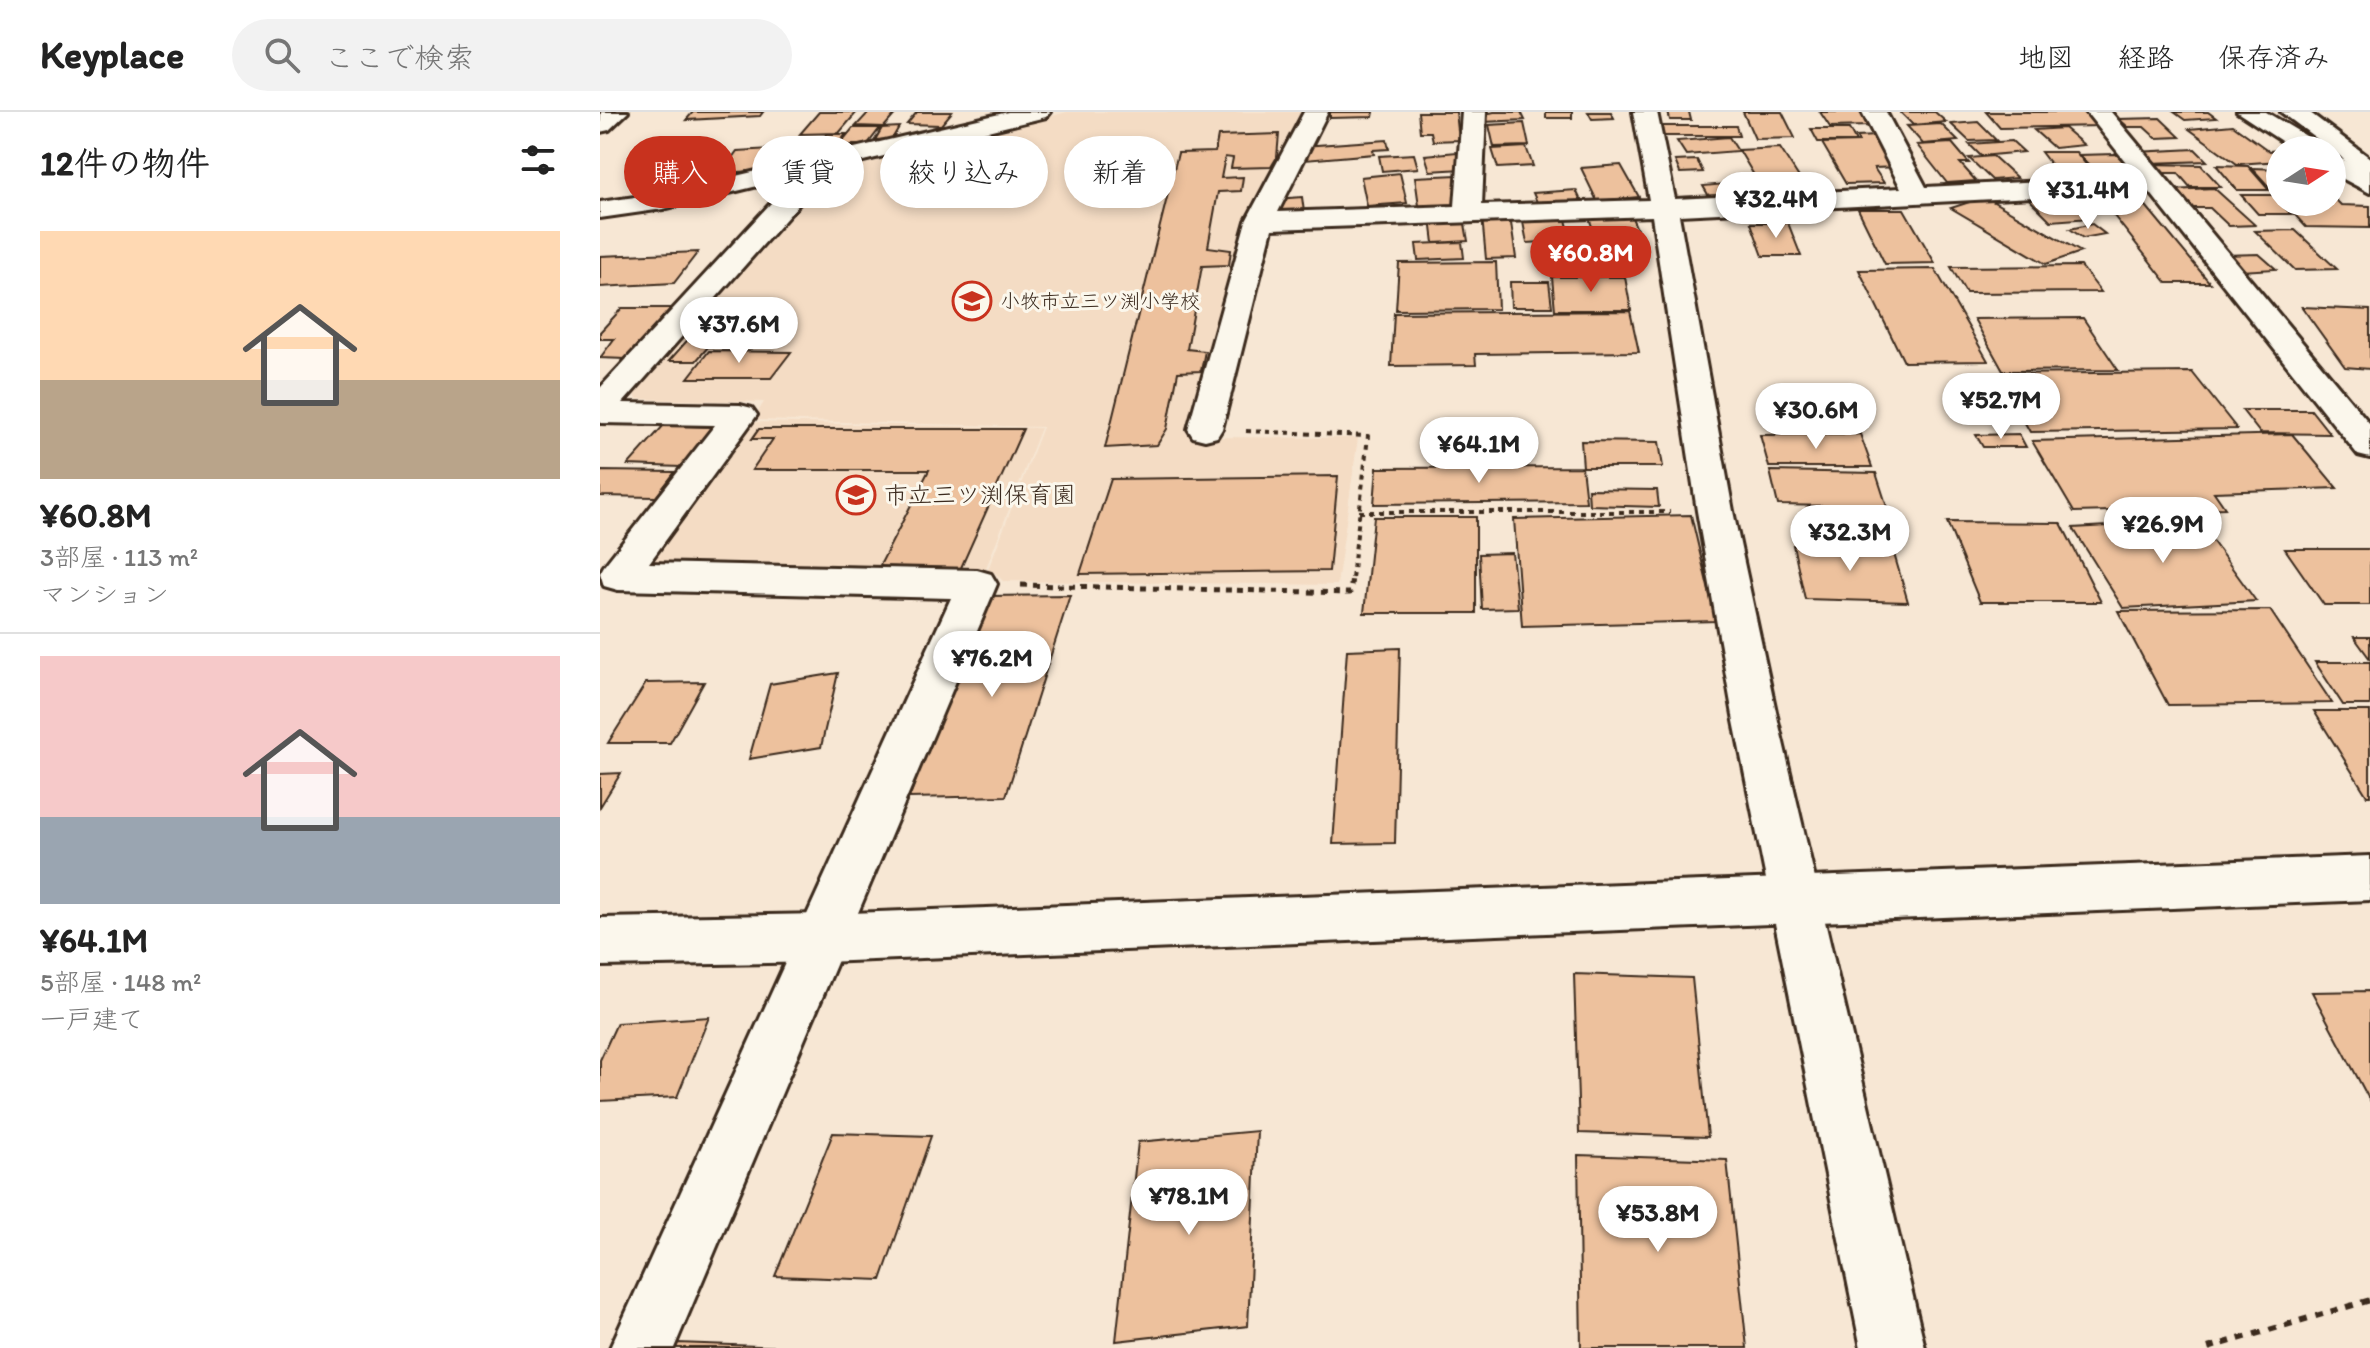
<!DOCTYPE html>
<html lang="ja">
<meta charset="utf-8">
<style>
:root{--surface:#fff;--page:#f2f2f2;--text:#222;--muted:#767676;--line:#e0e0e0;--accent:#c8321e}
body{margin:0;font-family:Itim,"Klee One",sans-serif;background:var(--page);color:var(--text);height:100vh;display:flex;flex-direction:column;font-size:30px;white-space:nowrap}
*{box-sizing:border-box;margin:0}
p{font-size:26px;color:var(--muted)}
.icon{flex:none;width:44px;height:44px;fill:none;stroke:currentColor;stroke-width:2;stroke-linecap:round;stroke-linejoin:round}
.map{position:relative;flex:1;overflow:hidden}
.drawer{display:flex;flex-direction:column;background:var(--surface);width:600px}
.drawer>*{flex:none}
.hud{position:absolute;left:24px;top:24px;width:760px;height:72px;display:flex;gap:16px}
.needle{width:52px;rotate:78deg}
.tools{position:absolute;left:1666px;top:24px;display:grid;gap:16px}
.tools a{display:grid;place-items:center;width:80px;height:80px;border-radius:50%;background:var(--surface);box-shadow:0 4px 12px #0003;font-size:40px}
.price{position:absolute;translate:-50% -68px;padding:0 18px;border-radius:28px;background:#fff;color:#222;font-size:26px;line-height:52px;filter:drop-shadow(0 2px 4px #0008)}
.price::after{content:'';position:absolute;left:50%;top:48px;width:24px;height:18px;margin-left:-12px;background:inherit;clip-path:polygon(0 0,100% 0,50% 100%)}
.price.current{background:var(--accent);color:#fff}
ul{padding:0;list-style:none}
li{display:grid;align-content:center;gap:16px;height:424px;padding:0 40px}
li+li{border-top:2px solid var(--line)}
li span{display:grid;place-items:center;height:248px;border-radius:0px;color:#555}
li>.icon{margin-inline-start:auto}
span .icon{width:144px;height:144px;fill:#fffc;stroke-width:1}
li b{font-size:34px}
h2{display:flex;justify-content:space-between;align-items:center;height:96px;padding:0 40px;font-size:34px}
.chip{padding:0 28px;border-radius:36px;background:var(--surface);box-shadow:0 4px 12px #0003;font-size:28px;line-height:72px}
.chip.current{background:var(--accent);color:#fff}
header{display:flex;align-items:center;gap:48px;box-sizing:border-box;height:112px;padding:0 40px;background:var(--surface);border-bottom:2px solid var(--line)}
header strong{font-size:38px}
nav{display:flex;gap:44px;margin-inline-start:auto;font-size:28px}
.search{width:560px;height:72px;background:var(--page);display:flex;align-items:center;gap:20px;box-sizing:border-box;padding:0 28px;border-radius:44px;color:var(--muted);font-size:30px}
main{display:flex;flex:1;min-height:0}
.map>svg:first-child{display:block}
.built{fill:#f4dcc4}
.building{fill:#edc19d;stroke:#3b2a1e;stroke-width:2}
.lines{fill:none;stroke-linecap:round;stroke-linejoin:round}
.street-casing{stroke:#3b2a1e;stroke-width:6}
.secondary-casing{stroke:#3b2a1e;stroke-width:6}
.highway-casing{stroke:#3b2a1e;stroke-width:6}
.path-far2{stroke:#3b2a1e;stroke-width:4;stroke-dasharray:5 5;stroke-linecap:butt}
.path-far1{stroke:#3b2a1e;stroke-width:5;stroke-dasharray:6 6;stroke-linecap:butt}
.path{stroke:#3b2a1e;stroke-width:6;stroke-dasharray:8 8;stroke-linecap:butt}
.street{fill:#fbf7ec;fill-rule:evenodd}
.secondary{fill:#fbf7ec;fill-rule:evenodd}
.highway{fill:#fbf7ec;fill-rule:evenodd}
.labels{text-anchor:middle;stroke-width:6;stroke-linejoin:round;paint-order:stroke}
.far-poi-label{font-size:20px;fill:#3b2a1e;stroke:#fbf7ec;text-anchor:start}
.poi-label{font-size:24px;fill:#3b2a1e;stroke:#fbf7ec;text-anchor:start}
</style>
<header>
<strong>Keyplace</strong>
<div class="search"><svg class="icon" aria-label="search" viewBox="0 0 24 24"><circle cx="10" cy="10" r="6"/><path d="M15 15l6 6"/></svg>ここで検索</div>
<nav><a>地図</a><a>経路</a><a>保存済み</a></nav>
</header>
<main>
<section class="drawer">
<h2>12件の物件<svg class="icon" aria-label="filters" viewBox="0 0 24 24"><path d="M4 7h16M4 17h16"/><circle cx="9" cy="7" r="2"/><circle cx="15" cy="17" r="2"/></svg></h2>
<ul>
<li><span style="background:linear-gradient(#ffd9b3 60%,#b9a48a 0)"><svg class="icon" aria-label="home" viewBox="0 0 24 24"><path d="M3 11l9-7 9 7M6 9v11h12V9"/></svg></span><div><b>¥60.8M</b><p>3部屋 · 113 m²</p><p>マンション</p></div></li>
<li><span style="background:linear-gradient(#f6c9c9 65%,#9aa5b1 0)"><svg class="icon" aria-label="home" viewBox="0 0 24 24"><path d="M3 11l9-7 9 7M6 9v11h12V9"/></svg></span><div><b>¥64.1M</b><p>5部屋 · 148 m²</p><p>一戸建て</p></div></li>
</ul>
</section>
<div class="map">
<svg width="1770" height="1236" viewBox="0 0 1770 1236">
<rect width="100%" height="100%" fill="#f7e7d4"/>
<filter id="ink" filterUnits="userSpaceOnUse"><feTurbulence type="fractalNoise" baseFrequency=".0125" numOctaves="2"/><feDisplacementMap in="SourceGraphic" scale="16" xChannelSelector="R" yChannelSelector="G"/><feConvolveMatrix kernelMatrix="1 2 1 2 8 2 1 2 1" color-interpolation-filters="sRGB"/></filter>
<g filter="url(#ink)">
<path class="built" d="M467,0H708L595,325L758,326L737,473L403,469L395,461L387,460L443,315L153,308L164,290L37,287L33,279L223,63Z
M151,310L441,316L384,461L54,457L50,449Z"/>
<path class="building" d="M93,0H163L160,4L86,8Z
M219,0H257L239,21L200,22Z
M269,0H297L284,15L256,14Z
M317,0H352L341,13L307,12Z
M730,0H774L773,5L730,6Z
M818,0H856L859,28L833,29L831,20H820Z
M894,0H921L925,8L883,10L881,3Z
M946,0H972V6H946Z
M988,0H1011L1014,6L992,7Z
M1068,0H1089L1091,8H1070Z
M1143,0H1182L1195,26L1155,27Z
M1220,0H1260L1270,14L1230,15Z
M1300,0H1335L1346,10L1313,13Z
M1386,0H1486L1500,14L1400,16Z
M1574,0H1608L1616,6L1585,8Z
M1560,6L1580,25L1556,26L1544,15H1528L1519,7Z
M1378,10L1396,28L1369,29L1351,12Z
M924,11L929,34L894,35L889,13Z
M1341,12L1358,29L1323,32L1307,14Z
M1633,13L1669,39L1680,38H1681L1680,49L1637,52L1589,17Z
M1061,14H1136L1139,24H1063Z
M299,15L292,27L275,28L282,16Z
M253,16H280L267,33H239Z
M1464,16L1484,33L1454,36L1434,18Z
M1211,17H1249L1256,30H1218Z
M227,22H246L229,44L209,45Z
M679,22L677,45L671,55L631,56L633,46L625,45L621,66L643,65L641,79L618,80L608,135L631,138L629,153L602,154L587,237L605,239L601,259L578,260L567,317L557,333L505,336L578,41L615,40L618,24Z
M1277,24L1298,55L1274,56L1284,71L1246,72L1222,31L1259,30L1256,25Z
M1129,25L1138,39L1086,43L1077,29Z
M787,28L789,37L773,38L774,42L705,48L703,34Z
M1412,29L1424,40L1381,44L1369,32Z
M1352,31L1369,51H1360L1376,69L1347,71L1317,33Z
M926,35L933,54L898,56L892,37Z
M1180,36L1200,67L1183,68L1186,73L1161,75L1139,38Z
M171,37L155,59L121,61L137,39Z
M1595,37L1607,49L1549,51L1537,40Z
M857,40L862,57L830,59L825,43Z
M1441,40H1476L1493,61H1457Z
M814,42L818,56L782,59L779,44Z
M1516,42L1537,63L1500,64L1479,43Z
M1393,44L1417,66L1392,68L1369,46Z
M1097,48L1103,60L1080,61L1075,49Z
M1549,52L1601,53L1621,75H1590L1578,61H1556Z
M1021,53L1039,85L997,89L981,56Z
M1616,53L1648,54L1669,78H1637Z
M1652,56L1680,57V87Z
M800,61L807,91L767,94L761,65Z
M857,63L863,92L819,94L815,65Z
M1148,70L1156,81L1110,86L1103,74Z
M1614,76L1655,113L1629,114L1610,96H1591L1572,78Z
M976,78L982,91L939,95L933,81Z
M1463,79L1491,106L1451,109L1424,82Z
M1641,83H1673L1691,102H1658Z
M1732,84L1741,93L1770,94V116L1706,115L1683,90H1732Z
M702,85L704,100L677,102L676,87Z
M1385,85L1481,140L1446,152L1351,96Z
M1542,89L1610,171H1567L1503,90Z
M1258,97H1304L1335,151L1285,152Z
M1030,101L1040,124L997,127L988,104Z
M882,104H910L916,146L886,147Z
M864,106L868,129L834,131L831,107Z
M966,108L976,144L946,146L943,130L927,131L923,110Z
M1151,111H1188L1201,144H1163Z
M1492,112L1505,122L1483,126L1470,117Z
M1695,118L1737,157L1695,158L1655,119Z
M1038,127L1045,148L999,150L993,129Z
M862,130L864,146L818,148L816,132Z
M98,140L74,171L0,175V144Z
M1659,142L1676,157L1640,159L1625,143Z
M896,150L898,197L796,198L799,151Z
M1481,154L1501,180L1366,181L1351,155Z
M1335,157L1388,249L1304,250L1259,158Z
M952,165H1025L1031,198H955Z
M910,170H949L952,195H911Z
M1702,195L1770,198V257L1745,255Z
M22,196H71L26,247L0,246L14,227H0V220Z
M115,197L156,198L125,235H108L96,249H69Z
M1030,199L1039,240L875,242L876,253L791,254L794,201Z
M1483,206L1518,258L1403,259L1374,207Z
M109,239L191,240L171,266H88Z
M1592,260L1637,317L1430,320L1398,262Z
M1642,298H1711L1730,322L1660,321Z
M64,313L115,315L81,355L28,353Z
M159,317H423L360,458L277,459L329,358H152L173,327H152Z
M1260,322L1272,355H1169L1160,323Z
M1419,322L1426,335H1383L1376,323Z
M1692,322L1737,376L1614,380L1625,396L1474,400L1432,329Z
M981,329L1059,330L1063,355H983Z
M982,355L986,390L774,392L777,356Z
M0,359L75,360L56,385L0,384Z
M1170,359L1276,361L1287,395L1178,393Z
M738,364L729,459L480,462L511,367Z
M988,377L1057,378L1059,395L989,393Z
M1091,403L1116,509L922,514L914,407Z
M774,405H876V501H764Z
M1598,409L1656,489L1523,496L1473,416Z
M1347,410L1461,411L1501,490H1380Z
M1193,433L1292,435L1308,490L1205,487Z
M1685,437H1770V493H1724Z
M912,441L918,496L882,497L879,442Z
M470,483L406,684L309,686L387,484Z
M1670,498L1732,591L1568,593L1518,499Z
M1754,525H1770V547Z
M800,536L795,731L733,732L747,538Z
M1715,550H1770V593H1743Z
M238,561L221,635L149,647L170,572Z
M104,570L70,631H8L46,571Z
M1714,599H1770V684H1767Z
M21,661L0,695V662Z
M974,862L1092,866L1108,1025L979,1021Z
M1770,879V989L1712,880Z
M109,905L77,985L0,989V948L17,911Z
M657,1019L648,1214L516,1229L538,1030Z
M233,1021L331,1024L281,1168L175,1164Z
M978,1043L1127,1048L1147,1236H981Z
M77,1231L215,1236H75Z"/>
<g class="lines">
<defs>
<path id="street" d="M28,0L9,18L0,20L1,0Z
M408,0H450L446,5L230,57L23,291L140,293L152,296L157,303L49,451L377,458L391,462L397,472L74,1236H10L351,486L18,478L4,474L0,461L4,454L115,313L0,311V276L195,65L63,97L0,106V90L63,81Z
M704,0H728L678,100L855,94L862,0H886L882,93L1049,88L1033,0H1057L1075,87L1301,76L1262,0H1286L1326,75L1537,64L1486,0H1511L1770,312V346L1758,343L1549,79L1079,103L1133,399L1178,609L1325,1236H1261L1134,609L1097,399L1052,104L672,117L622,317L617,325L605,328L593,325L588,317L646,109Z
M1681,0H1709L1770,46V68L1761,65L1740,44Z"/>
<path id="secondary" d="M1770,744V788L224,850L0,854V806L224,802Z"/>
<path id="highway" d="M1637,0H1666L1721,33L1724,38H1695Z
M1732,42L1770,62V81L1732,61Z"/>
</defs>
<use href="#street" class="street-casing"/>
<use href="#secondary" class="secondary-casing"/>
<use href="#highway" class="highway-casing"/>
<path class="path-far2" d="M646,319L768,324L752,467
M759,400H1070"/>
<path class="path-far1" d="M421,473L750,481L752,465"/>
<path class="path" d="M1608,1236L1770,1188"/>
<use href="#street" class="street"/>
<use href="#secondary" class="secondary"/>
<use href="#highway" class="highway"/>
</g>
</g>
<defs>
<symbol id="school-ring" viewBox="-11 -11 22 22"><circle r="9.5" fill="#fbf7ec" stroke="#c8321e" stroke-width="1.5"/><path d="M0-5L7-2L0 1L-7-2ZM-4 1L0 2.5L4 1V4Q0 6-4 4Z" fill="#c8321e"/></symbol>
</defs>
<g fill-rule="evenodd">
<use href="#school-ring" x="350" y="167" width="44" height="44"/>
<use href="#school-ring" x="234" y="361" width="44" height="44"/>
</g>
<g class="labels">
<g class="far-poi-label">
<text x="400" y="196">小牧市立三ツ渕小学校</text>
</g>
<g class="poi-label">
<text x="284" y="391">市立三ツ渕保育園</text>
</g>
</g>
</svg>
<div class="tools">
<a><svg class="needle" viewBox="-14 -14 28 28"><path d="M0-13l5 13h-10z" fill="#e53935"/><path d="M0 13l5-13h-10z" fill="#767676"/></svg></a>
</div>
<b class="price" style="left:1488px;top:119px">¥31.4M</b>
<b class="price" style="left:1176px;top:128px">¥32.4M</b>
<b class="price current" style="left:991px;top:182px">¥60.8M</b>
<b class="price" style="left:139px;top:253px">¥37.6M</b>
<b class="price" style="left:1401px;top:329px">¥52.7M</b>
<b class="price" style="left:1216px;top:339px">¥30.6M</b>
<b class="price" style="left:879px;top:373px">¥64.1M</b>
<b class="price" style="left:1563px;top:453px">¥26.9M</b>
<b class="price" style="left:1250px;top:461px">¥32.3M</b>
<b class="price" style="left:392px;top:587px">¥76.2M</b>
<b class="price" style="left:589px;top:1125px">¥78.1M</b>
<b class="price" style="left:1058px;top:1142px">¥53.8M</b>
<div class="hud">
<a class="chip current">購入</a>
<a class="chip">賃貸</a>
<a class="chip">絞り込み</a>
<a class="chip">新着</a>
</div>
</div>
</main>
